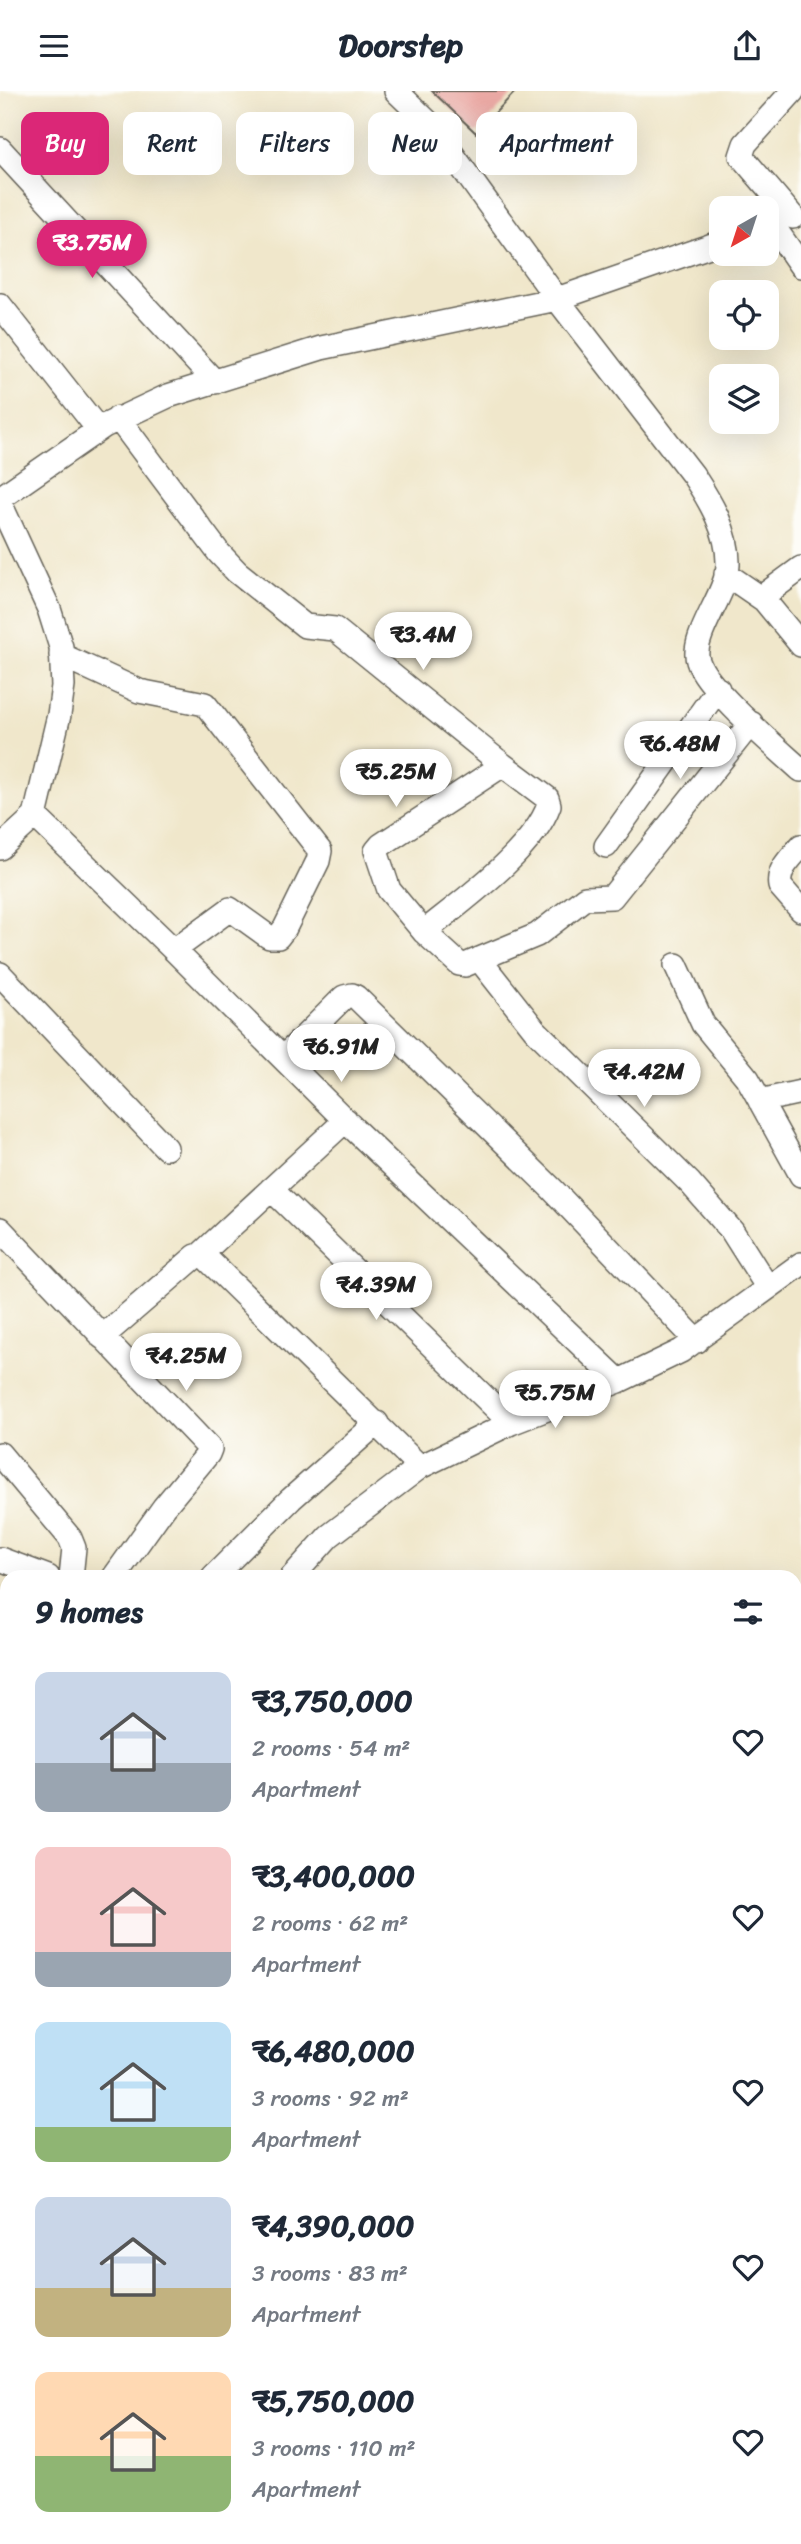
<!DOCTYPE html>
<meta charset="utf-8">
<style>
:root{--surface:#fff;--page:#f2f2f3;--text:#1f2937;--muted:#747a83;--accent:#db2777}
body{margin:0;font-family:Sriracha,sans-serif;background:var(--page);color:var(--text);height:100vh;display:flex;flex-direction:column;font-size:26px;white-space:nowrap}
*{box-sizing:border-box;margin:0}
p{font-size:23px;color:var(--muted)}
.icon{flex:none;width:38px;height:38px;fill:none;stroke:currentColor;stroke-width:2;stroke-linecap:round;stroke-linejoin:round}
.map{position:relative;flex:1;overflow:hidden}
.sheet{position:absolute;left:0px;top:1479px;width:802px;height:975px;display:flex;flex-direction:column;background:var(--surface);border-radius:21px 21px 0 0;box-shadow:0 7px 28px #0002}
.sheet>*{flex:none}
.hud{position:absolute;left:21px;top:21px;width:760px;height:63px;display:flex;gap:14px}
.needle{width:46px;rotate:219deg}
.controls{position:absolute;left:709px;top:105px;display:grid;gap:14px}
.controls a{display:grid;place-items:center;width:70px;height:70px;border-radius:14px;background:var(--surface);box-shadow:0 7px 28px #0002;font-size:35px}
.price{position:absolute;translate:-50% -60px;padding:0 16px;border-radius:24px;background:#fff;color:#222;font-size:23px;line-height:46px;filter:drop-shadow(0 2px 4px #0008)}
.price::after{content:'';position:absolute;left:50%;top:42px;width:21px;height:16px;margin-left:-10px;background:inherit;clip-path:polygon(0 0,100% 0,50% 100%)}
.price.active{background:var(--accent);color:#fff}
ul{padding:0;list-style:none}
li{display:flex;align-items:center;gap:21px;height:175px;padding:0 35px}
li span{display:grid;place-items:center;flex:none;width:196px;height:140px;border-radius:14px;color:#555}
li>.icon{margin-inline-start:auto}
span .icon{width:84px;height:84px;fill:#fffc;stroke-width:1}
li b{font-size:30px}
h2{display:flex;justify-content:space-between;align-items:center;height:84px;padding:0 35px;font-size:30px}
.chip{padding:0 24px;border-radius:14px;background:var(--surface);box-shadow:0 7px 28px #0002;font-size:24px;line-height:63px}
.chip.active{background:var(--accent);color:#fff}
header{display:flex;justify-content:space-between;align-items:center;height:91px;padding:0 35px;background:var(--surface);font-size:32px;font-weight:700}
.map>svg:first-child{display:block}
.water{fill:#79b2e9;stroke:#4a6782;stroke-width:2}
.building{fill:#eaa9a4}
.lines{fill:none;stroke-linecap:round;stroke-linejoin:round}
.minor-casing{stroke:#666359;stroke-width:26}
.path{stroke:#666359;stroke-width:3.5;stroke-dasharray:5 5;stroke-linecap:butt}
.minor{stroke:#fff;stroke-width:23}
</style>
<header><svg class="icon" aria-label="menu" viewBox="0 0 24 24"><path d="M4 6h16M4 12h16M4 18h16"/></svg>Doorstep<svg class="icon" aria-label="share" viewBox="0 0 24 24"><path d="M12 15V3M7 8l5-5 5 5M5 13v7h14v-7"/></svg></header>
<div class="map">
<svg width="801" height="2453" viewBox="0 0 801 2453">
<rect width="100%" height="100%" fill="#fdfcf7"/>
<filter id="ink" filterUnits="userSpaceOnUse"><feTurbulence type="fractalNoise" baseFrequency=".0143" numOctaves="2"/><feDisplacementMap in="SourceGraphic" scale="14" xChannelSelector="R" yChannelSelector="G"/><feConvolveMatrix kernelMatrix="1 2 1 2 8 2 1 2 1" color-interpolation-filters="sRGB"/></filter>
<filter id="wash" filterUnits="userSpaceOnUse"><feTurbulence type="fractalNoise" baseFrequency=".00686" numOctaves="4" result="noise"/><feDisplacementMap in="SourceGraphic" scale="28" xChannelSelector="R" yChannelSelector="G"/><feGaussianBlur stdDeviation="1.57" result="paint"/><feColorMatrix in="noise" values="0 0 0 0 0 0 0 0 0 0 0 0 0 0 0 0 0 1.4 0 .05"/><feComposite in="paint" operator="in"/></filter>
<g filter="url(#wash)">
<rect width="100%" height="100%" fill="#f0e7cb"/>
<path class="water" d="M801,1716V2041L795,2047L794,1725Z
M7,2243V2446L432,2447L429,2453H0V2244Z"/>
<g id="blocks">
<path class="building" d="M432,0H516L476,42Z"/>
</g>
</g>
<g filter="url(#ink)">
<use href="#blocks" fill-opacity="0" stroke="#666359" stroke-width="2"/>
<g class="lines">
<defs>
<path id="minor" d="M396,0L432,35L557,208L693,384C710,410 729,441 728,474C727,503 690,546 698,570C706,597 777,657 801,679
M0,58L215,291
M793,126L741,65L745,53L793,0
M772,133L801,175
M0,214L98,338
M118,327L219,462L237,481L305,535L335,538L503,674L547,707L549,714C533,760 462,810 424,841
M0,407L104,335L168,305L321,257L557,208L721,151
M0,412L49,518L61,556L63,595L59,624L35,725L0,757
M801,477L767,502L764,509L801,554
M726,483L764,509
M61,564L139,600L205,613L320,760L318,770L285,837L278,846H269L230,818L174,859
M503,674L381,754L376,760L389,799L424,841L459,873L465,874L537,844L585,807L612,806L751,632
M35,725L174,859L356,1040L619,1290
M606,755L718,598
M801,755C791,767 777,778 780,795L801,819
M479,868L535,939L690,1092L732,1140L768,1197
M676,874L703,933L748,988L801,1084
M0,883L166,1057
M283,967L344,906L352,904L356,906L552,1098L697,1250
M760,1010L801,1001
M271,1098L511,1332
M0,1138L210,1358L208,1363L164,1416L114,1486
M200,1164L346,1029
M102,1246L196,1165L203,1164L420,1376
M0,1363L70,1447L74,1457L71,1486
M0,1468L48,1486
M213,1486L291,1408L377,1332
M292,1486L329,1445L420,1376L511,1332L619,1290L681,1260L801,1173
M0,1678L7,1683
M0,1779L7,1775
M0,1832L7,1829
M794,2093L801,2087
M794,2209L801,2206
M794,2346L801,2340
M719,2446L725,2453
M463,2449L467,2453
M559,2453L567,2446
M790,2453L801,2444"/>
</defs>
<use href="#minor" class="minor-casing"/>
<path class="path" d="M794,1646L801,1639
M0,2180L7,2179"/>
<use href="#minor" class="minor"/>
</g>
</g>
</svg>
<div class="controls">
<a><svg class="needle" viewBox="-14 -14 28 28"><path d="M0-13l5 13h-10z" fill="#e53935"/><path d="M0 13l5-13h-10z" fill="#747a83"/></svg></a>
<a><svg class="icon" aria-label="locate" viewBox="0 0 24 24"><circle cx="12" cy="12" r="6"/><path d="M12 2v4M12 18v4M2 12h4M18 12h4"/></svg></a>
<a><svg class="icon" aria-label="layers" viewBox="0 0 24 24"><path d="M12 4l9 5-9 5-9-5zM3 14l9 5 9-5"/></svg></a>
</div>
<b class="price active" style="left:92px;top:189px">₹3.75M</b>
<b class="price" style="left:423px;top:581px">₹3.4M</b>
<b class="price" style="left:680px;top:690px">₹6.48M</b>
<b class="price" style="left:396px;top:718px">₹5.25M</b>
<b class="price" style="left:341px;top:993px">₹6.91M</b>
<b class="price" style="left:644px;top:1018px">₹4.42M</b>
<b class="price" style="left:376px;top:1231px">₹4.39M</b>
<b class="price" style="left:186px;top:1302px">₹4.25M</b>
<b class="price" style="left:555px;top:1339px">₹5.75M</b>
<div class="hud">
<a class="chip active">Buy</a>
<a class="chip">Rent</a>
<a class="chip">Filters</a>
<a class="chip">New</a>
<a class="chip">Apartment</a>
</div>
<section class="sheet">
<h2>9 homes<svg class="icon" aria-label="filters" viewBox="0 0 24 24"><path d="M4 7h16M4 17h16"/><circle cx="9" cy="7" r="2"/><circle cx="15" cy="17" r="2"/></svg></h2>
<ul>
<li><span style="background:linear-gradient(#c9d6e8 65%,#9aa5b1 0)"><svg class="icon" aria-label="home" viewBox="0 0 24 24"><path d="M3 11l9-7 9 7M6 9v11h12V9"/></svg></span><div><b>₹3,750,000</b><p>2 rooms · 54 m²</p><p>Apartment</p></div><svg class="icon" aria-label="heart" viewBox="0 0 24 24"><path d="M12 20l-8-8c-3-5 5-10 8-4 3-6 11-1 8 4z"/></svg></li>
<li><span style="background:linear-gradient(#f6c9c9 75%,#9aa5b1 0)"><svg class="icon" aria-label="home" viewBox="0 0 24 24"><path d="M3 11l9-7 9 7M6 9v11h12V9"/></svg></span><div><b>₹3,400,000</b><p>2 rooms · 62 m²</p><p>Apartment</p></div><svg class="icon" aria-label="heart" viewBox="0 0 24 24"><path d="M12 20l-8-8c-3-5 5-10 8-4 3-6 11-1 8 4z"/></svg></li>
<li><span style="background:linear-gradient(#bfe0f5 75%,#8fb573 0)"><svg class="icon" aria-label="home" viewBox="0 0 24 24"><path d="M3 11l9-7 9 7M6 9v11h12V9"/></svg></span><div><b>₹6,480,000</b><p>3 rooms · 92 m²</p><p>Apartment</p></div><svg class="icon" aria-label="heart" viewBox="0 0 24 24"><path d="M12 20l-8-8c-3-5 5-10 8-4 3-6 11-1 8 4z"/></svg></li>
<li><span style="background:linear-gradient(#c9d6e8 65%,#c2b280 0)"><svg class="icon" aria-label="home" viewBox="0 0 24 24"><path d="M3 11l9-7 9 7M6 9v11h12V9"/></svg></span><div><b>₹4,390,000</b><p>3 rooms · 83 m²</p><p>Apartment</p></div><svg class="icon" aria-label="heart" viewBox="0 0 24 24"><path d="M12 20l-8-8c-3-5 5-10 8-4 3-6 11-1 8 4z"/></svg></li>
<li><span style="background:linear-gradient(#ffd9b3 60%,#8fb573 0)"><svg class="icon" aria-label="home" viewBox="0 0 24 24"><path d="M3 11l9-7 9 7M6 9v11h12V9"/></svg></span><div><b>₹5,750,000</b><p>3 rooms · 110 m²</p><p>Apartment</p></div><svg class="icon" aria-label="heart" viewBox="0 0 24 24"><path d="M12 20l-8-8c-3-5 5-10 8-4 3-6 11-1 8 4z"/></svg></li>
</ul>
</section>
</div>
